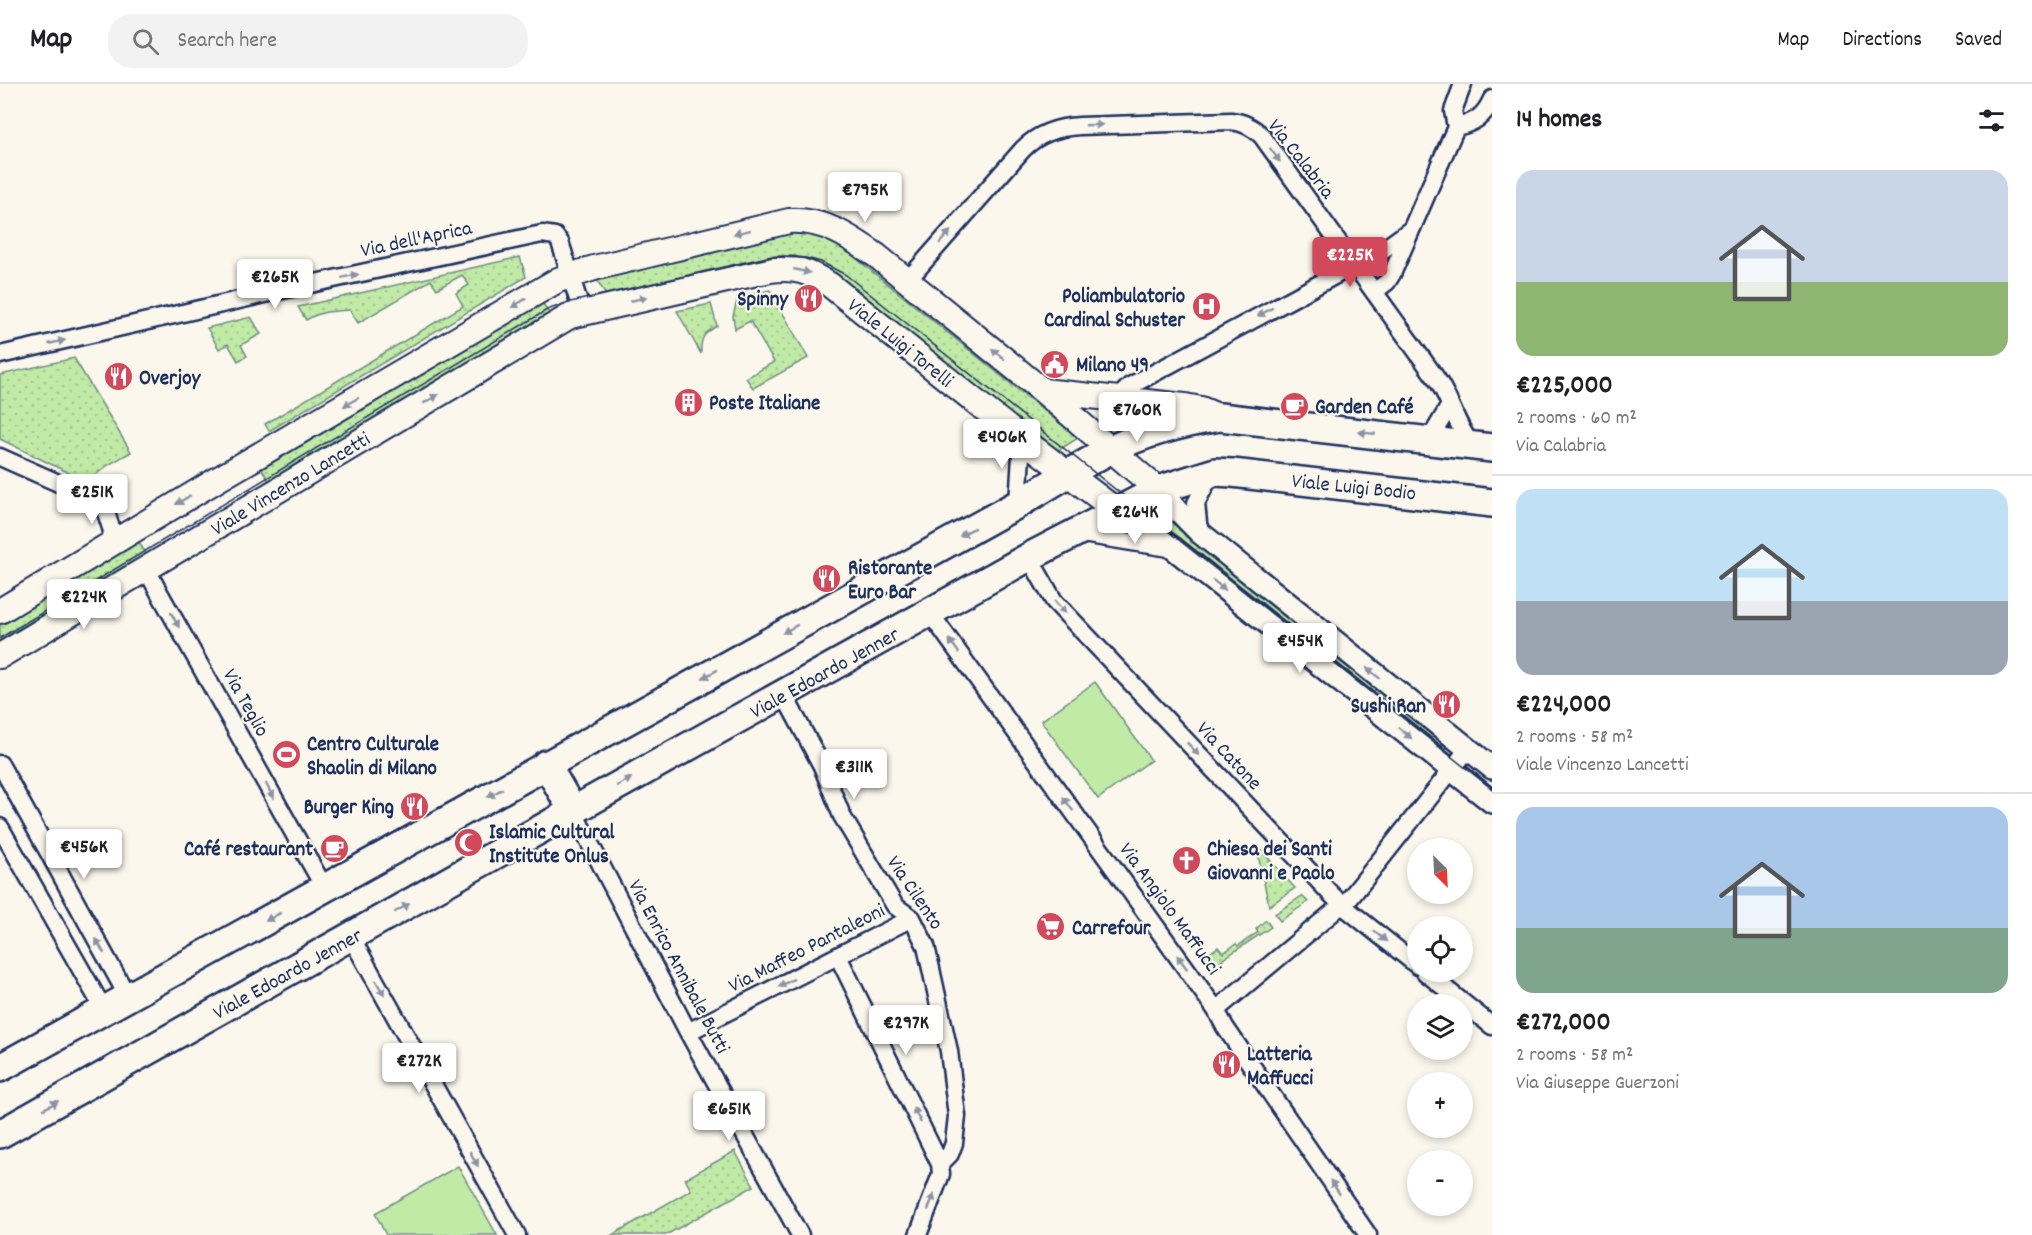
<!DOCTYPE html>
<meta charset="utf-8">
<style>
:root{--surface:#fff;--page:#f2f2f2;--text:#202124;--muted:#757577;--line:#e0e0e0;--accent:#d1495b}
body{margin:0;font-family:Dekko,sans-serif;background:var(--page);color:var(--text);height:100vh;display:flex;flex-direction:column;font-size:22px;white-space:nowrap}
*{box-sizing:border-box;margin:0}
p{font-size:20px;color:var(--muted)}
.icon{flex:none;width:33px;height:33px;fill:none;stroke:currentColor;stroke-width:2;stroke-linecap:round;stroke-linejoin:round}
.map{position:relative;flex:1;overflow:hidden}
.side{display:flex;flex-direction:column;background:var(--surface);width:540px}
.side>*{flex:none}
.needle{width:39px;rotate:156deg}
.tools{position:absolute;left:1407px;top:754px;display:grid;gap:12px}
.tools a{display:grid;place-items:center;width:66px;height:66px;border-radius:50%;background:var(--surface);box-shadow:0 3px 9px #0003;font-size:30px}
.price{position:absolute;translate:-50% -51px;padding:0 14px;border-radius:6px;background:#fff;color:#222;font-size:20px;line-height:39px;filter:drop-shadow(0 2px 3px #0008)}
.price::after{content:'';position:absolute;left:50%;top:36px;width:18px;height:14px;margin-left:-9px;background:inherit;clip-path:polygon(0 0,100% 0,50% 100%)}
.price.selected{background:var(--accent);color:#fff}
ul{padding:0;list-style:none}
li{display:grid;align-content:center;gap:12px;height:318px;padding:0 24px}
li+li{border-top:2px solid var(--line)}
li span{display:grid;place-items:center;height:186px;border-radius:18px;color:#555}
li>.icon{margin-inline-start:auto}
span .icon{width:108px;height:108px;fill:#fffc;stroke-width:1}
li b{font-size:26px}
h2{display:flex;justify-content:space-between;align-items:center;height:72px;padding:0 24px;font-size:26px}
header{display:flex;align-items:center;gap:36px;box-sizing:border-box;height:84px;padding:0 30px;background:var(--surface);border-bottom:2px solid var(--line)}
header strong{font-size:28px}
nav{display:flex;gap:33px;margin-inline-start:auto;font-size:21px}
.search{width:420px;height:54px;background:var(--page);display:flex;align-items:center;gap:15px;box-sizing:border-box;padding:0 21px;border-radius:24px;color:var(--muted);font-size:22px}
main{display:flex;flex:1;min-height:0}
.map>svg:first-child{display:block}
.grass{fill:url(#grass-dots);stroke:#6e8c82;stroke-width:1.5}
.park{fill:#c0eaa6;stroke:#6e8c82;stroke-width:1.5}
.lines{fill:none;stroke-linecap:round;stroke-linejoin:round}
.minor-casing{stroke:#1b2f5e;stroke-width:21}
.tertiary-casing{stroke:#1b2f5e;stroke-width:26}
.secondary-casing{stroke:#1b2f5e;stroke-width:28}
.primary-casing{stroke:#1b2f5e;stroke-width:32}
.minor{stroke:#fbf7ec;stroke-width:16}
.tertiary{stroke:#fbf7ec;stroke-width:21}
.secondary{stroke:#fbf7ec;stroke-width:24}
.primary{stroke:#fbf7ec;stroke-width:27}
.tram{stroke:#1b2f5e;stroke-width:1.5}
.oneway{fill:#8b93a5}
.labels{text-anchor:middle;stroke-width:4.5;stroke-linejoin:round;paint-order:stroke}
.street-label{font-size:21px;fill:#1b2f5e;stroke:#fbf7ec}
.poi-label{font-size:21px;font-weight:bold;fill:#1b2f5e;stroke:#fbf7ec;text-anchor:start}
</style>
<header>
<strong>Map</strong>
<div class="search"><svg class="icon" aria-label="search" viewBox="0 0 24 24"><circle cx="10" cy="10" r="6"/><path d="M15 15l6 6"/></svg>Search here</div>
<nav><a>Map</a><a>Directions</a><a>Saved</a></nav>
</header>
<main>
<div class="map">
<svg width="1492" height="1151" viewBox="0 0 1492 1151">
<defs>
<pattern id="grass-dots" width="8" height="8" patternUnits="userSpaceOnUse" patternTransform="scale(1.5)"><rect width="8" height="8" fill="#c0eaa6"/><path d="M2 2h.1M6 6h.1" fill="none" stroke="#a4c991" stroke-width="1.8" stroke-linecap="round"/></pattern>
</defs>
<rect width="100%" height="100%" fill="#fbf7ec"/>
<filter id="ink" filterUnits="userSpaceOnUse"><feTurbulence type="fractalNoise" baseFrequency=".0167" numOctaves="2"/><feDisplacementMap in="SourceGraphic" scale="12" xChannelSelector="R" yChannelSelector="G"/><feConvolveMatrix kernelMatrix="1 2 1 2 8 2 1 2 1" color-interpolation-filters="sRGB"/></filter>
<g filter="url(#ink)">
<path class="grass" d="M806,148L837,159L1078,354L1056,368L830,189L815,179L802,177L607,213L594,191L770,149Z
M520,173L526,193L269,347L265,340L463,222L456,209L469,201L462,191L437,205L431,196L358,239L350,226C333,227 321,227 306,236L298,223Z
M770,206L808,274L753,304L746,294L774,278L750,237L735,245L733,232L738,213Z
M539,214L551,232L272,402L258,379Z
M711,220L717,242C704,249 700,254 701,270L677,227Z
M251,233L261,250L241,261L247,272L238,277L228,260L219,265L207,244Z
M74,274L131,368C116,377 99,384 89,399L0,355V291Z
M1169,436L1450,660L1442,669L1155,444L1160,437L1166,440Z
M135,452L150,476L0,561V535Z
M1259,764L1295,804L1269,822L1257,766Z
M1302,812L1308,818L1280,837L1275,830Z
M1266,836L1271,843L1211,883L1204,873L1218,863L1223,869L1236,860L1238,862L1258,848L1256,845Z
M735,1067L754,1102L666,1151H612L691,1106L685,1095Z"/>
<path class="park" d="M1095,598L1151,676L1098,715L1041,637Z
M458,1082L497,1151H386L375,1129Z"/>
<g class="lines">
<defs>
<path id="minor" d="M1456,43C1474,39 1484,33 1492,15
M907,197L1023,65C1039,49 1058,43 1080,42L1231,37C1243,38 1253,43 1262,52C1320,133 1378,213 1436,294C1451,315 1456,343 1473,362
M1374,208L1387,198L1392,190L1456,43L1453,27L1463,0
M0,271L278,207L542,150L555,152L560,158L582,228
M1118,314L1130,302L1384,165L1409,147
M1425,355L1434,348L1450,321
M0,373L103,419L112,447L110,459
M1018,420L1022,355
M1199,448L1196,419L1208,396L1215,389
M1076,449L1169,464
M1029,473L1054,517L1329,808L1342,821L1418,882
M146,485L325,805
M930,529L1216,926L1225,943L1368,1151
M784,611L822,682L842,732L895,822L912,834L926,862L949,967L957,1032L954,1059L950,1070L940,1080
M0,680L128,913
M573,727L688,948L800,1151
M0,743L104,926
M351,853L517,1151
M838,872L940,1080L941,1090L918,1151
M1425,888L1492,942
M1216,926L1350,814L1468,665
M688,948L912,834"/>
<path id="tertiary" d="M1158,406L1199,448L1492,684
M1117,427L1136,438L1173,464L1492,718"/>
<path id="secondary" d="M1043,307L1185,322L1201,325L1220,333
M0,527L220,394L558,196L594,184L789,137C824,135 850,153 877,172L1043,307L1158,406
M0,572L570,232L770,186C796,183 808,187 830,201L1022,355L1117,427"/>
<path id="primary" d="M546,680L573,727
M0,984L1018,420C1048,402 1079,382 1110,366C1144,349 1183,339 1220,333L1492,364
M0,1050L594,715L1029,473L1158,406L1215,388L1232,389L1492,419"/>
</defs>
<use href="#minor" class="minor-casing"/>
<use href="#tertiary" class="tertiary-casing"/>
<use href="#secondary" class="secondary-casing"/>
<use href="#primary" class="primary-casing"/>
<use href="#minor" class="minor"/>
<use href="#tertiary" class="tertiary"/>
<use href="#secondary" class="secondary"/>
<use href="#primary" class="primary"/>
<path class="tram" d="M0,554L547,226L566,219L773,173L806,174L821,178L846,191L1492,705"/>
</g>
<defs><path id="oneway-solid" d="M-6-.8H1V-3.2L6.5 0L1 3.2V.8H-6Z" transform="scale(1.5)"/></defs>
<g class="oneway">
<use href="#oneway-solid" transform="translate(1094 41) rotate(-2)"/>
<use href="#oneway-solid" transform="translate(1275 71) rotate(54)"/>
<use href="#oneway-solid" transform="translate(742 148) rotate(167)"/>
<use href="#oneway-solid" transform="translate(945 153) rotate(-49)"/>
<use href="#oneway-solid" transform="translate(802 187) rotate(13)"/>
<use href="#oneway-solid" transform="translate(350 192) rotate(-12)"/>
<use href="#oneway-solid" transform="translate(639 215) rotate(-13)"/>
<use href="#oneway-solid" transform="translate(519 219) rotate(149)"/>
<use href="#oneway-solid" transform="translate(1265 228) rotate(151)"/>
<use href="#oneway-solid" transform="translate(57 258) rotate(-13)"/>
<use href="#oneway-solid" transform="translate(998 270) rotate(-141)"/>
<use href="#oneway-solid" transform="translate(431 315) rotate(-31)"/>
<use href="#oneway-solid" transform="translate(351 318) rotate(150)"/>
<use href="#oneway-solid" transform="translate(1367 349) rotate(-174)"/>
<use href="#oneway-solid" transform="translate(183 416) rotate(149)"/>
<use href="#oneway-solid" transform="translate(967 448) rotate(151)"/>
<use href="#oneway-solid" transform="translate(1219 501) rotate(39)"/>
<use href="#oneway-solid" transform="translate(1060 523) rotate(48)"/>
<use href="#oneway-solid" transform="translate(175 536) rotate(61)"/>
<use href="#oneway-solid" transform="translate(790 545) rotate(151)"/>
<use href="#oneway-solid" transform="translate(954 562) rotate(-126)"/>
<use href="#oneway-solid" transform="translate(1373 589) rotate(-141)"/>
<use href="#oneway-solid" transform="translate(710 590) rotate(151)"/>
<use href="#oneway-solid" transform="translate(1405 649) rotate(39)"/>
<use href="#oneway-solid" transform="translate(1193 665) rotate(47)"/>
<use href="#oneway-solid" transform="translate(624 698) rotate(-29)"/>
<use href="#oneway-solid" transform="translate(270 707) rotate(61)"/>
<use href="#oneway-solid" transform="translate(495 709) rotate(151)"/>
<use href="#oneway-solid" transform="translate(1068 720) rotate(-126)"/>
<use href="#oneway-solid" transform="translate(402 824) rotate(-30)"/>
<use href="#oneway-solid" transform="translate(273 833) rotate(151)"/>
<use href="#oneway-solid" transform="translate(1380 852) rotate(39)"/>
<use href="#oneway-solid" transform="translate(100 862) rotate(-119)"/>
<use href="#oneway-solid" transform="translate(1182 878) rotate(-126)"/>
<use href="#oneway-solid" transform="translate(786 899) rotate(153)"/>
<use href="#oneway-solid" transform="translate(380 904) rotate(61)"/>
<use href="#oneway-solid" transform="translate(51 1021) rotate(-29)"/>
<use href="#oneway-solid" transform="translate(917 1031) rotate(-116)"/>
<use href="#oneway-solid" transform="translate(474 1075) rotate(61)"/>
<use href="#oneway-solid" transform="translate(1335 1103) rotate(-124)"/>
<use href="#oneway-solid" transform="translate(931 1118) rotate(-69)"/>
</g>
</g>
<defs>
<symbol id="restaurant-disc" viewBox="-11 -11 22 22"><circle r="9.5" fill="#d1495b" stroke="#fbf7ec"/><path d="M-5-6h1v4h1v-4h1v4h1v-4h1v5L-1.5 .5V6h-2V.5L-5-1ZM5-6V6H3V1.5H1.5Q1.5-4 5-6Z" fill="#fff"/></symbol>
<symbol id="hospital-disc" viewBox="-11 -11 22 22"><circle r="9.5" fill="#d1495b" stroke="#fbf7ec"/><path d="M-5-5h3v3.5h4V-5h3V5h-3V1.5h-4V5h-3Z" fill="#fff"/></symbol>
<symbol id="civic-disc" viewBox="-11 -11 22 22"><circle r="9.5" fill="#d1495b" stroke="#fbf7ec"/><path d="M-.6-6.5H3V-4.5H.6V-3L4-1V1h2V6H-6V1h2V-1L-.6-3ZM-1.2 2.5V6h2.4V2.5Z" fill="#fff"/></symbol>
<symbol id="building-disc" viewBox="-11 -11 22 22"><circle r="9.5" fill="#d1495b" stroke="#fbf7ec"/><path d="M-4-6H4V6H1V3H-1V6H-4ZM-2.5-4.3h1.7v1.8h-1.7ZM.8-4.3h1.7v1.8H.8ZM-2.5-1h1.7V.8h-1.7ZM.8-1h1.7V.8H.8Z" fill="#fff"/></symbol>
<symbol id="cafe-disc" viewBox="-11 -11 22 22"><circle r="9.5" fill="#d1495b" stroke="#fbf7ec"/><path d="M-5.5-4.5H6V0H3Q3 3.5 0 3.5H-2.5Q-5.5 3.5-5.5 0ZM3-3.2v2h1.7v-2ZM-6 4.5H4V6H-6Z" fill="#fff"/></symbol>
<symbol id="stadium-disc" viewBox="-11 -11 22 22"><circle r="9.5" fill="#d1495b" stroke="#fbf7ec"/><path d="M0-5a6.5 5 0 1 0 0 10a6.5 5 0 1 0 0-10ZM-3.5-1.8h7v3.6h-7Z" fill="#fff"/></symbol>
<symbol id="mosque-disc" viewBox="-11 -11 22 22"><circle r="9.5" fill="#d1495b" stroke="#fbf7ec"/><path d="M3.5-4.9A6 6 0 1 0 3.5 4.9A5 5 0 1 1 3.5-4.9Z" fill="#fff"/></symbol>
<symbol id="church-disc" viewBox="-11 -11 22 22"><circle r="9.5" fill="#d1495b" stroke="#fbf7ec"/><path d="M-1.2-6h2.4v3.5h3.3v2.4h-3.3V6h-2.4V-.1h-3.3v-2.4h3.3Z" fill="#fff"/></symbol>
<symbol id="supermarket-disc" viewBox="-11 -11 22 22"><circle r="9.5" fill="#d1495b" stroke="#fbf7ec"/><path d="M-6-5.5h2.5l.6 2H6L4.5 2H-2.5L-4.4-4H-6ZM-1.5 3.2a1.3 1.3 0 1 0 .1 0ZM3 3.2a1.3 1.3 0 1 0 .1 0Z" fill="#fff"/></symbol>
</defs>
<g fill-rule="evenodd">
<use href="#restaurant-disc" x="792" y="198" width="33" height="33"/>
<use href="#hospital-disc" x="1190" y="206" width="33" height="33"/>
<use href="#civic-disc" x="1038" y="264" width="33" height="33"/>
<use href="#restaurant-disc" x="102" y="276" width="33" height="33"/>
<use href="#building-disc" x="672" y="302" width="33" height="33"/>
<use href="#cafe-disc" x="1278" y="306" width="33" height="33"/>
<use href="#restaurant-disc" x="810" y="478" width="33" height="33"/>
<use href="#restaurant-disc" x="1430" y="604" width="33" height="33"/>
<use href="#stadium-disc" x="270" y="654" width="33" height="33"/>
<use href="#restaurant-disc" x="398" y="706" width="33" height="33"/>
<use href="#mosque-disc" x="452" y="742" width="33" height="33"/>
<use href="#cafe-disc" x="318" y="748" width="33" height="33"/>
<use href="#church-disc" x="1170" y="760" width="33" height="33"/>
<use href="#supermarket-disc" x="1034" y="826" width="33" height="33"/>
<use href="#restaurant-disc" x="1210" y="964" width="33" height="33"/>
</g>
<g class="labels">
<g class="street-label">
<text transform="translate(1302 74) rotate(52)" y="7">Via Calabria</text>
<text transform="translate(416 154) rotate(-12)" y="7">Via dell'Aprica</text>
<text transform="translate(901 258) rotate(39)" y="7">Viale Luigi Torelli</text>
<text transform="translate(290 399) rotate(-31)" y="7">Viale Vincenzo Lancetti</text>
<text transform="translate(1354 402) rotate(6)" y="7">Viale Luigi Bodio</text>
<text transform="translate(824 588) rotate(-29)" y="7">Viale Edoardo Jenner</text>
<text transform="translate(247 618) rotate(61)" y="7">Via Teglio</text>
<text transform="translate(1230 671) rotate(47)" y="7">Via Catone</text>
<text transform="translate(916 808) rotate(56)" y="7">Via Cilento</text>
<text transform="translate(1171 824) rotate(54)" y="7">Via Angiolo Maffucci</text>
<text transform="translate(806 863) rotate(-27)" y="7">Via Maffeo Pantaleoni</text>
<text transform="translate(680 882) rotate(62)" y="7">Via Enrico Annibale Butti</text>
<text transform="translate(287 889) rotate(-29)" y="7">Viale Edoardo Jenner</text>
</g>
<g class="poi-label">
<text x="1185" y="218" text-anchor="end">Poliambulatorio<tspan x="1185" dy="24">Cardinal Schuster</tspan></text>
<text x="788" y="221" text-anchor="end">Spinny</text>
<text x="1076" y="287">Milano 49</text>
<text x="139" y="300">Overjoy</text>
<text x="709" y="325">Poste Italiane</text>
<text x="1315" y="329">Garden Café</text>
<text x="848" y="490">Ristorante<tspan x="848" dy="24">Euro Bar</tspan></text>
<text x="1426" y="628" text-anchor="end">Sushi Ran</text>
<text x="307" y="666">Centro Culturale<tspan x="307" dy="24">Shaolin di Milano</tspan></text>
<text x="394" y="729" text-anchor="end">Burger King</text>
<text x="489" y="754">Islamic Cultural<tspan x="489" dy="24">Institute Onlus</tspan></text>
<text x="313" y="771" text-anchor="end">Café restaurant</text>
<text x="1207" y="771">Chiesa dei Santi<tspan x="1207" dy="24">Giovanni e Paolo</tspan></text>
<text x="1072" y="850">Carrefour</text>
<text x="1247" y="976">Latteria<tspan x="1247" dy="24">Maffucci</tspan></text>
</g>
</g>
</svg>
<div class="tools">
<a><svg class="needle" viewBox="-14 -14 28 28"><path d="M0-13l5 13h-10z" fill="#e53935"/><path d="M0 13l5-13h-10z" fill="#757577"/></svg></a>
<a><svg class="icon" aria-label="locate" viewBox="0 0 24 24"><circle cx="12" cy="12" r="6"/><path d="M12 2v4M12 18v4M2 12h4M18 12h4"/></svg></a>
<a><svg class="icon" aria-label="layers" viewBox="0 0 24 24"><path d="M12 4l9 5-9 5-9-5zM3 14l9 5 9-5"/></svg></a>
<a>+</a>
<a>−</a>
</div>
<b class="price" style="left:865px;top:139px">€795K</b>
<b class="price selected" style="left:1350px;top:204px">€225K</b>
<b class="price" style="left:275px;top:226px">€265K</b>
<b class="price" style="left:1137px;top:359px">€760K</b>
<b class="price" style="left:1002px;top:386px">€406K</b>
<b class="price" style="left:92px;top:441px">€251K</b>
<b class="price" style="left:1135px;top:461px">€264K</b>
<b class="price" style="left:84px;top:546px">€224K</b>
<b class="price" style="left:1300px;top:590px">€454K</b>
<b class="price" style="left:854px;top:716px">€311K</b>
<b class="price" style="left:84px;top:796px">€456K</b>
<b class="price" style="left:906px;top:972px">€297K</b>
<b class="price" style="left:419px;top:1010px">€272K</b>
<b class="price" style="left:729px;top:1058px">€651K</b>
</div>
<section class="side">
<h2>14 homes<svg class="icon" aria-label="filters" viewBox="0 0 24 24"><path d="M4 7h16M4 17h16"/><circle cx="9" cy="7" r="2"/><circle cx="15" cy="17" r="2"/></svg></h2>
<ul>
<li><span style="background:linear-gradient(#c9d6e8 60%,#8fb573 0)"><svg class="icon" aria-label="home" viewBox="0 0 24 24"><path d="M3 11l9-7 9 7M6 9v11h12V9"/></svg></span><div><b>€225,000</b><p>2 rooms · 60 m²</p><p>Via Calabria</p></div></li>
<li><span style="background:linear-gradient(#bfe0f5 60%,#9aa5b1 0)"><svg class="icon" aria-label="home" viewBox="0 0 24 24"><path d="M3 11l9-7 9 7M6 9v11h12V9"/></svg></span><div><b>€224,000</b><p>2 rooms · 58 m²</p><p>Viale Vincenzo Lancetti</p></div></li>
<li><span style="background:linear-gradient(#a9c7e8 65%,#7fa58c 0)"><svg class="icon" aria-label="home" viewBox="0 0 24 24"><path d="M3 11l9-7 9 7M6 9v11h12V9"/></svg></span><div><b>€272,000</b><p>2 rooms · 58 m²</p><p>Via Giuseppe Guerzoni</p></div></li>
</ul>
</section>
</main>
